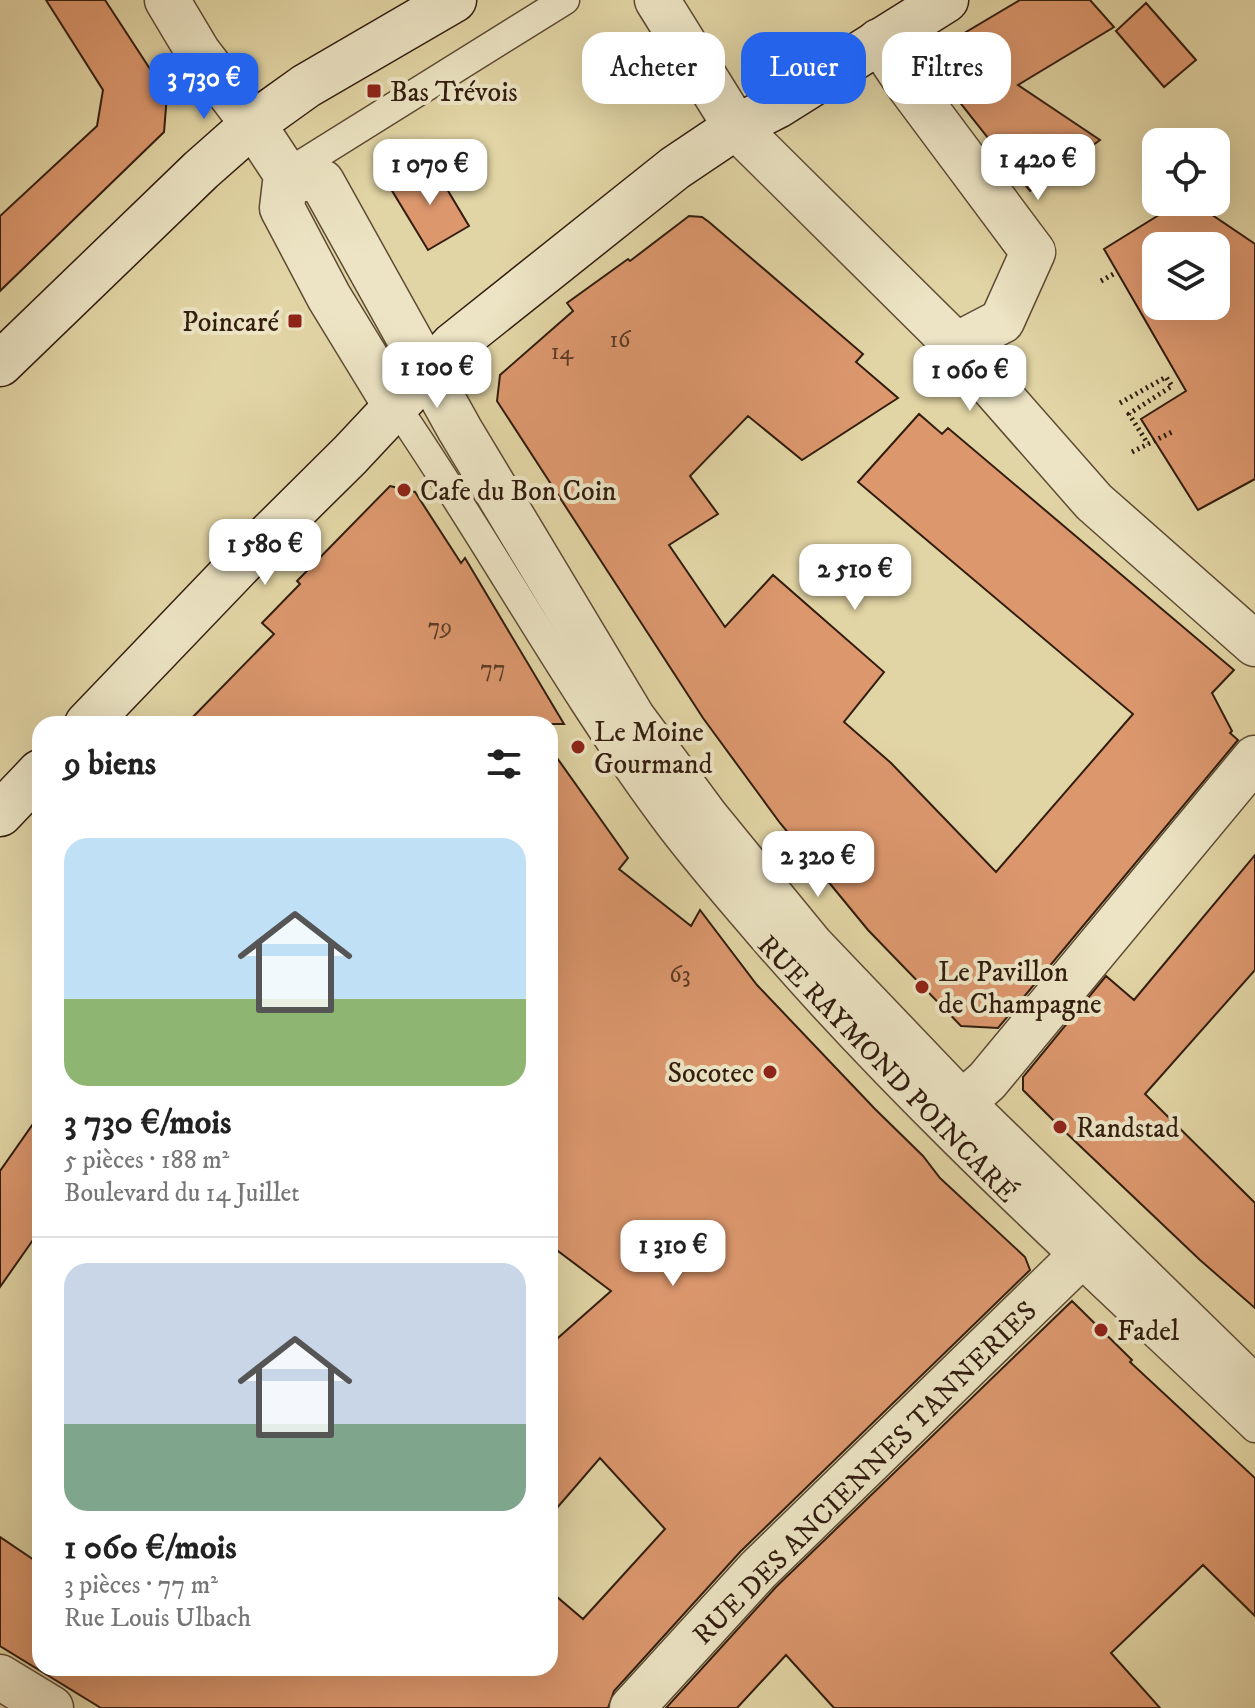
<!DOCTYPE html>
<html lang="fr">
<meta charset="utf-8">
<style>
:root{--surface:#fff;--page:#f2f2f2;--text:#222;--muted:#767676;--line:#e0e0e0;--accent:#2563eb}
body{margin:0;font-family:"IM FELL DW Pica",serif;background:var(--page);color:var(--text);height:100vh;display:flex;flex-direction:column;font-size:30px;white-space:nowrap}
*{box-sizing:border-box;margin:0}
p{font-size:26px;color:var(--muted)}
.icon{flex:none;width:44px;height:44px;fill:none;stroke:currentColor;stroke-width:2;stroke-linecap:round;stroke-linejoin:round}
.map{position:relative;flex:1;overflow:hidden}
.sheet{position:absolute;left:32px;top:716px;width:526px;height:960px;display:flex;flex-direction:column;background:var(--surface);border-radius:24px;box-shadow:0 8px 32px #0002}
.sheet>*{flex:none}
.hud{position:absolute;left:582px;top:32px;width:552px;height:72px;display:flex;gap:16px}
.buttons{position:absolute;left:1142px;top:128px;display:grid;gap:16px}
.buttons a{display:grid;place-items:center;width:88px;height:88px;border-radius:16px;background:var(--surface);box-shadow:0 8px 32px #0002;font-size:40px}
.price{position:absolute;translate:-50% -68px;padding:0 18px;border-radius:16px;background:#fff;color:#222;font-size:26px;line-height:52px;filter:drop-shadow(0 2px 4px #0008)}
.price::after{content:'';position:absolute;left:50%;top:48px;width:24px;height:18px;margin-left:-12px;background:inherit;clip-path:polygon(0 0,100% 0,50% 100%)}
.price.current{background:var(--accent);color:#fff}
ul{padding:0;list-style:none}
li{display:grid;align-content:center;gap:16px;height:424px;padding:0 32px}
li+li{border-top:2px solid var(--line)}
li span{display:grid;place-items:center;height:248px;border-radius:24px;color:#555}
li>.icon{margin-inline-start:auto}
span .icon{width:144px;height:144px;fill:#fffc;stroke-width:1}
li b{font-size:34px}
h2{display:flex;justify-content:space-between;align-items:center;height:96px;padding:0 32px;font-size:34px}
.chip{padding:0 28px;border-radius:24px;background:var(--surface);box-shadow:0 8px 32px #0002;font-size:28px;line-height:72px}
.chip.current{background:var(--accent);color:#fff}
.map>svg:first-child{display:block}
.building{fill:#dc976d;stroke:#321d0f;stroke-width:2;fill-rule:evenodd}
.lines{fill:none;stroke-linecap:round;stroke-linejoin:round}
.service-casing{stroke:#5e4b34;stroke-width:31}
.minor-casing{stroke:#5e4b34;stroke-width:47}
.tertiary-casing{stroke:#5e4b34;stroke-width:47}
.secondary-casing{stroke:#321d0f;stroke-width:47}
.path{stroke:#321d0f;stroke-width:5;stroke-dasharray:2 4;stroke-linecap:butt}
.service{stroke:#ece4c4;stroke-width:28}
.minor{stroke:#ece4c4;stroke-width:44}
.tertiary{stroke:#ece4c4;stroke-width:44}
.secondary{stroke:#ece4c4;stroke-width:44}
.poi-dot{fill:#8f2418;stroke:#ece4c4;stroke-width:3}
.labels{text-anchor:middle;stroke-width:8;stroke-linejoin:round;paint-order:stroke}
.number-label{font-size:24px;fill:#5c3c26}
.poi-label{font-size:28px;fill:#321d0f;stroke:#ece4c4;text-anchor:start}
.street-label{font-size:28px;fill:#321d0f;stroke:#ece4c4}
</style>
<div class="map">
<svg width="1255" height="1708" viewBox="0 0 1255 1708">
<rect width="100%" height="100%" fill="#e2d5a5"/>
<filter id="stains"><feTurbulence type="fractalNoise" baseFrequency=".0025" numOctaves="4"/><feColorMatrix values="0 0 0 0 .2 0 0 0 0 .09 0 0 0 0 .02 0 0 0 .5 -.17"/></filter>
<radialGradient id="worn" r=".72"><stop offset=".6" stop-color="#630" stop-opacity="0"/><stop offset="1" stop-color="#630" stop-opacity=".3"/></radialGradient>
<path class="building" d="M46,0H105L167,95L164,132L0,291V216L97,126L103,90Z
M1020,0H1090L1114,27L1018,85L1100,140L1030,191L924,57Z
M1146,3L1196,60L1164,87L1116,31Z
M432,164L469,226L428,250L391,189Z
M1180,202H1193L1255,244V479L1198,510L1141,419L1186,391L1104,249ZM1156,246H1216V306H1156Z
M689,216L702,217L709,222L863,354L856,362L898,398L802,460L748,416L690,476L718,514L669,545L725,627L773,575L884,672L844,722L891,763L996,872L1133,714L858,482L919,414L942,434L948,428L1234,670L1212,693L1232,731L1230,733L1238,740L998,1028L961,1026L868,930L780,823L703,718L497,401L500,375L573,311L567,303L628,259L630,261Z
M390,486L415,492L461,563L465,558L564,724H186L274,634L262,623L300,584L297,581Z
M550,748L628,858L619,869L691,926L700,910L757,985L875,1109L923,1156L940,1178L1025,1257L1030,1270L740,1552L614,1691L608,1708H101L0,1646V1537L40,1564V1668H550V1591L583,1619L665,1529L600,1458L550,1516V1345L611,1291L550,1245Z
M1255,855V970L1145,1094L1255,1203V1308L1200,1260L1060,1127L1023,1090V1077L1106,976L1134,1000Z
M40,1114V1230L0,1287V1171Z
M1072,1301L1132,1360L1130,1362L1255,1478V1616L1203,1565L1111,1653L1160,1708H834L786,1655L737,1708H666L776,1587Z"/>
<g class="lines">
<defs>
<path id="service" d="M286,174L565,0
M395,405C488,540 566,686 664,818C694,859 729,898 762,937C914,1113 1087,1268 1255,1428"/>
<path id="minor" d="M657,0L736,127L956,345L1094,502L1255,644
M879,41L910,87L1033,252L1002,321L956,345
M962,1103L987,1081L1255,758
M0,1677L51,1708
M632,1708L758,1570L1099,1238"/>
<path id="tertiary" d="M167,0L198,52L253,124L286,174L282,208L329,297L395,405
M286,174L322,182L460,430L633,718L707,818L811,945L962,1103L1255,1389"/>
<path id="secondary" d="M0,364L201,170L253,124L306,86L454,0
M87,724L247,557L350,455L453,345L675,168L736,127L777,106L946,0
M0,814L40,772"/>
</defs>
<use href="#service" class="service-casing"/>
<use href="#minor" class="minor-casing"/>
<use href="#tertiary" class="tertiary-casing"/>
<use href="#secondary" class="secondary-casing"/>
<path class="path" d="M1101,281L1117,272
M1120,403L1166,377L1172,386L1129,414L1148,444
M1132,452L1172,432"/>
<use href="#service" class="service"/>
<use href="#minor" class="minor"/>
<use href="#tertiary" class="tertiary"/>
<use href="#secondary" class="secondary"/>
</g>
<g class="poi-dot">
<rect x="366" y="83" width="16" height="16" rx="4"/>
<rect x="287" y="313" width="16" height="16" rx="4"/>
<circle cx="404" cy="490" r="8"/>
<circle cx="578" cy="747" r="8"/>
<circle cx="922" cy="987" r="8"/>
<circle cx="770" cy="1072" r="8"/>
<circle cx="1060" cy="1127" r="8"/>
<circle cx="1101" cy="1330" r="8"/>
</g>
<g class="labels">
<g class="number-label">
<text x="620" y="347">16</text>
<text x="562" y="359">14</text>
<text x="440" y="634">79</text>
<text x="493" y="676">77</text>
<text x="680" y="982">63</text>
</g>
<g class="poi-label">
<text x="390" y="101">Bas Trévois</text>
<text x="279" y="331" text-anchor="end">Poincaré</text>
<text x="420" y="500">Cafe du Bon Coin</text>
<text x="594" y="741">Le Moine<tspan x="594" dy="32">Gourmand</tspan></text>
<text x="938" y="981">Le Pavillon<tspan x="938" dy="32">de Champagne</tspan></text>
<text x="754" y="1082" text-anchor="end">Socotec</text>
<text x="1076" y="1137">Randstad</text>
<text x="1117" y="1340">Fadel</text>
</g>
<g class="street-label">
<text transform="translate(888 1068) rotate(46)" y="10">RUE RAYMOND POINCARÉ</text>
<text transform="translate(864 1472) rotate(-45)" y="10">RUE DES ANCIENNES TANNERIES</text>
</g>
</g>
<rect width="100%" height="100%" filter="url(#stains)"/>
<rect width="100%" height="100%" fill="url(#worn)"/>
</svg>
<div class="buttons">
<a><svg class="icon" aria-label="locate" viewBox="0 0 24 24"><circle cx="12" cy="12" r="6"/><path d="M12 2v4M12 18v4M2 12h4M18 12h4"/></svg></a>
<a><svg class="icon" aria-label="layers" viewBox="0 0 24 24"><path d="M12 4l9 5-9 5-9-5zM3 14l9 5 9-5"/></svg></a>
</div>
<b class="price current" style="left:204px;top:121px">3 730 €</b>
<b class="price" style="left:1038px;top:202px">1 420 €</b>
<b class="price" style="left:430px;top:207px">1 070 €</b>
<b class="price" style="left:437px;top:410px">1 100 €</b>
<b class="price" style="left:970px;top:413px">1 060 €</b>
<b class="price" style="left:265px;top:587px">1 580 €</b>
<b class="price" style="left:855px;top:612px">2 510 €</b>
<b class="price" style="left:818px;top:899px">2 320 €</b>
<b class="price" style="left:673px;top:1288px">1 310 €</b>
<div class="hud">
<a class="chip">Acheter</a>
<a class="chip current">Louer</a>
<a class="chip">Filtres</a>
</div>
<section class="sheet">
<h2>9 biens<svg class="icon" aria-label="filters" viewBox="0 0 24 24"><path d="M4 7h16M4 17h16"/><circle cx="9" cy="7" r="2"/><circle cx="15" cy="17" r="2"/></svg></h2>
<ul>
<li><span style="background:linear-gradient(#bfe0f5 65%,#8fb573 0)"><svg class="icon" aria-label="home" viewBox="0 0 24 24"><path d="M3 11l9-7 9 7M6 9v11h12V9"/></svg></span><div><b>3 730 €/mois</b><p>5 pièces · 188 m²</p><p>Boulevard du 14 Juillet</p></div></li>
<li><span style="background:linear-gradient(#c9d6e8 65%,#7fa58c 0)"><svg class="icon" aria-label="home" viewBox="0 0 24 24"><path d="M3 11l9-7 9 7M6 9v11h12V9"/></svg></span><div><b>1 060 €/mois</b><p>3 pièces · 77 m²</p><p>Rue Louis Ulbach</p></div></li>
</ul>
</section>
</div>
